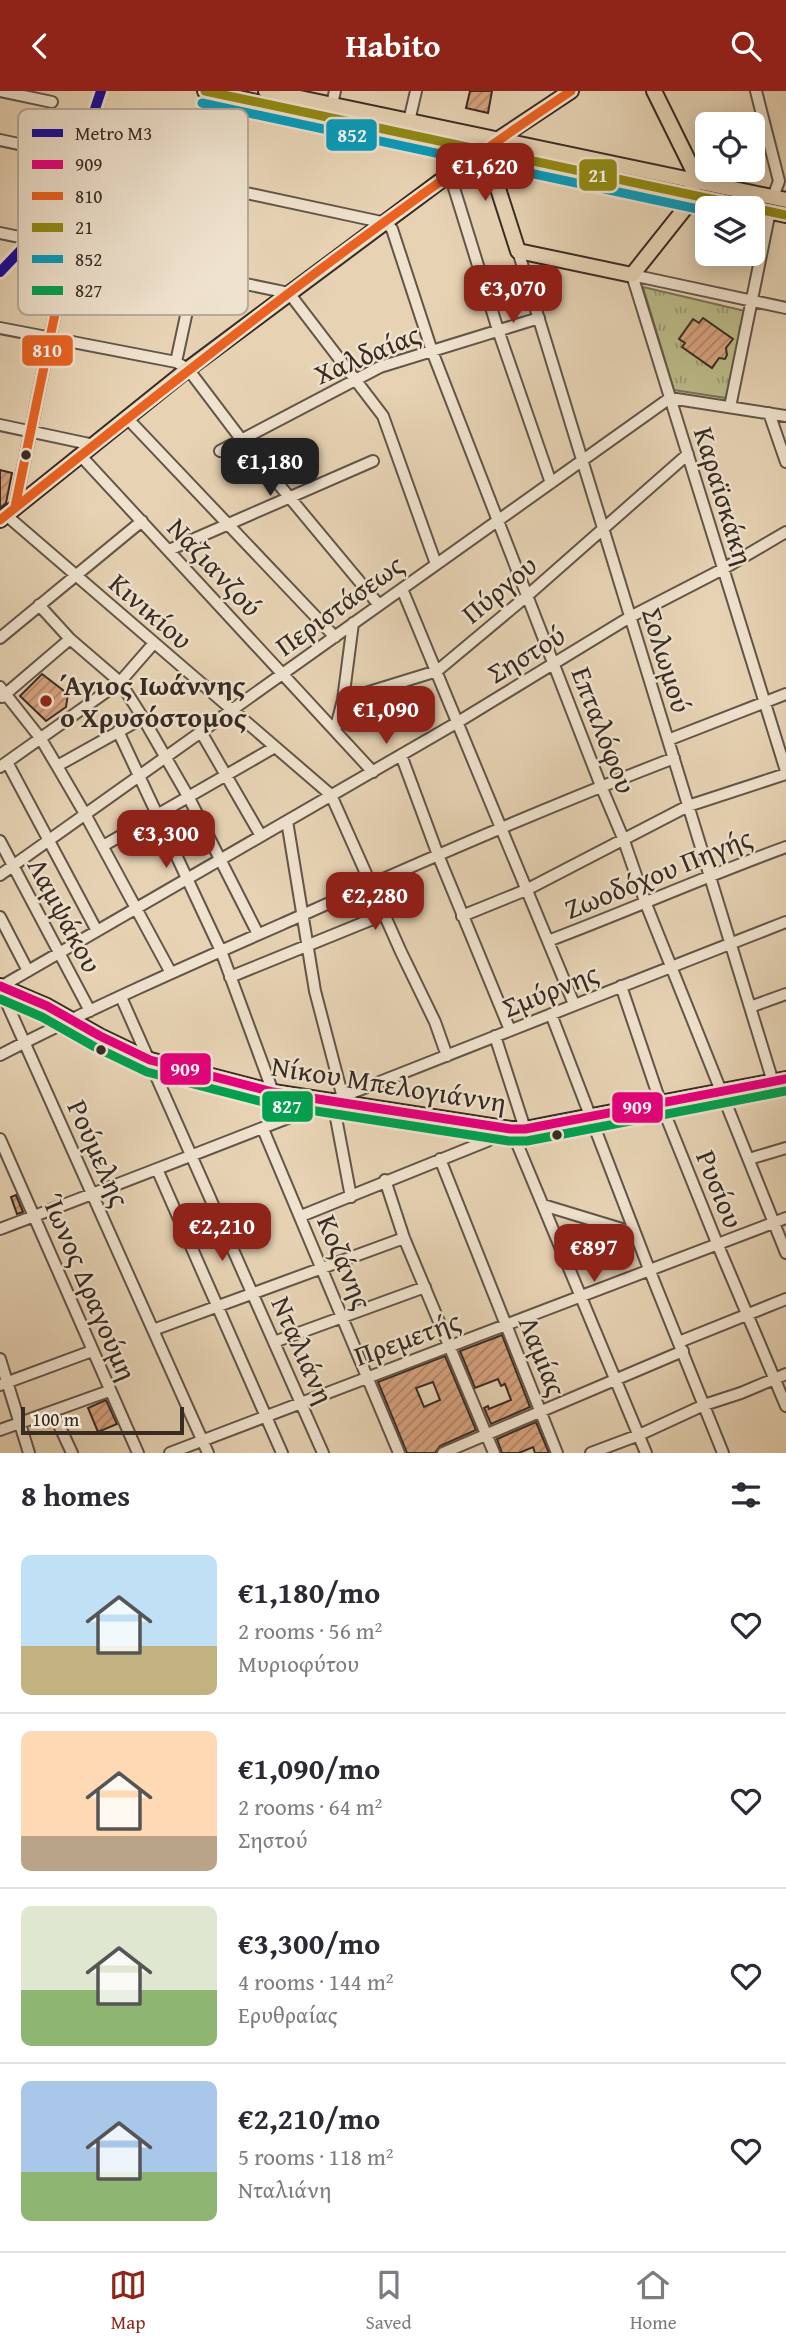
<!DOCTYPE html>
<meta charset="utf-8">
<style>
:root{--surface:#fff;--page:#f2f2f3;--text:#2b2b33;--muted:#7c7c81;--line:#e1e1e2;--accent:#8f2418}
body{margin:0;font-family:"Gentium Book Plus",serif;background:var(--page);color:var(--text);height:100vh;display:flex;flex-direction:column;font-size:26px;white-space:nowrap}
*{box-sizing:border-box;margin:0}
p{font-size:23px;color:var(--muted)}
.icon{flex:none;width:38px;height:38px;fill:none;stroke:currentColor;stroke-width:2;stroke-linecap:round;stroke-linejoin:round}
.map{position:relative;height:1362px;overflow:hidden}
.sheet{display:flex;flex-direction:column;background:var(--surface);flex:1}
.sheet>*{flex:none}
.buttons{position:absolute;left:695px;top:21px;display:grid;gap:14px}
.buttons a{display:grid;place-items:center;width:70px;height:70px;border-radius:10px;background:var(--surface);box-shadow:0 4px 18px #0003;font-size:35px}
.scale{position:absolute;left:21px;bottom:18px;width:163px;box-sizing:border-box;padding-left:7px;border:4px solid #372b24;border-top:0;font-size:19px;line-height:24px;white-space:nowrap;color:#372b24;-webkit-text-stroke:5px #efe2ce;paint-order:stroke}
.price{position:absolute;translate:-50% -60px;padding:0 16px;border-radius:14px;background:var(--accent);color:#fff;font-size:23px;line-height:46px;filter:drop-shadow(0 2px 4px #0008)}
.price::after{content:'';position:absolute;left:50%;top:42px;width:21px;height:16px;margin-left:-10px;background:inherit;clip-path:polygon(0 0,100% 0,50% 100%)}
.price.active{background:#222;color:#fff}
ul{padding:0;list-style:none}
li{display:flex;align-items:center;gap:21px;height:175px;padding:0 21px}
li+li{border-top:2px solid var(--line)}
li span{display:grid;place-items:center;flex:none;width:196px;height:140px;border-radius:10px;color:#555}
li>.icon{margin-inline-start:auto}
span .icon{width:84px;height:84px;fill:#fffc;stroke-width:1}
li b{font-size:30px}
h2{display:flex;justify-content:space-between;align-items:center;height:84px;padding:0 21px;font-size:30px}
header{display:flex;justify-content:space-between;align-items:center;height:91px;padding:0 21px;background:var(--accent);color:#fff;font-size:32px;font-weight:600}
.menu{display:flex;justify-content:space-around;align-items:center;height:98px;border-top:2px solid var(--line);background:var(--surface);font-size:19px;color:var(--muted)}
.menu a{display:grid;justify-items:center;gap:4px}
.menu .active{color:var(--accent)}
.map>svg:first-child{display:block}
.park{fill:url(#park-tufts);stroke:#797356;stroke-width:2}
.building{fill:url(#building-hatch);stroke:#372b24;stroke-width:2;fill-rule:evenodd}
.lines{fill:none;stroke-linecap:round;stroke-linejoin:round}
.minor-casing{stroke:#635548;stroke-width:14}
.major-casing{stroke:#372b24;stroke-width:18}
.minor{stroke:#efe2ce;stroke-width:10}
.major{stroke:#e7d3b4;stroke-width:14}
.bus-1-casing{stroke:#efe2ce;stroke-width:14}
.bus-2-casing{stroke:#efe2ce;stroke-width:14}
.bus-3-casing{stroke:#efe2ce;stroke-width:14}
.bus-4-casing{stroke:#efe2ce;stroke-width:14}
.bus-5-casing{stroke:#efe2ce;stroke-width:14}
.bus-1{stroke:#e5007d;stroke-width:9}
.bus-2{stroke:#e96222;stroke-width:9}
.bus-3{stroke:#918a14;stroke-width:9}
.bus-4{stroke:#069cbd;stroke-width:9}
.bus-5{stroke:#03a04f;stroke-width:9}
.metro-1-casing{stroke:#efe2ce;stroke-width:16}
.metro-1{stroke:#10069f;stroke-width:10}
.bus-dot{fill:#372b24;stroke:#efe2ce;stroke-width:2.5}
.poi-dot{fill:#8f2418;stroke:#efe2ce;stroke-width:2.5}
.labels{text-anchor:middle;stroke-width:5;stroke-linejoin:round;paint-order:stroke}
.street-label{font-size:28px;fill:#372b24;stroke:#efe2ce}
.poi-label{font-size:28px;font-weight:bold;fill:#372b24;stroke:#efe2ce;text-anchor:start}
.key{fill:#efe2ce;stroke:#b8ab9b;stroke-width:2}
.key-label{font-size:19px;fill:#372b24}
.line-badge{stroke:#efe2ce;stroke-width:2.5}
.badge-label{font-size:19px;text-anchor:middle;font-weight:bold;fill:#fff}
</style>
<header><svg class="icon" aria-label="back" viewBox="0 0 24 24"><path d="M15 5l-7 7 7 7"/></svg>Habito<svg class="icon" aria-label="search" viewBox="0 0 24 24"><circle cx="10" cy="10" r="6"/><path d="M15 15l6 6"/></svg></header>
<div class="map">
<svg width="786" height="1362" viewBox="0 0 786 1362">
<defs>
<pattern id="park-tufts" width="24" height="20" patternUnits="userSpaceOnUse" patternTransform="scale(1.75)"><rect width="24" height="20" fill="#bbbb89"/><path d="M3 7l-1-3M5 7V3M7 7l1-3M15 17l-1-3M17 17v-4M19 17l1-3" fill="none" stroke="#999870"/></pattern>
<pattern id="building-hatch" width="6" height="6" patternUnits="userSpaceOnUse" patternTransform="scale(1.75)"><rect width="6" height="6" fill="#d8a37f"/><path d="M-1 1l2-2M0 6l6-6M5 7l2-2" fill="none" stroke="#b08568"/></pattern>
</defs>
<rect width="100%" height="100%" fill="#e7d3b4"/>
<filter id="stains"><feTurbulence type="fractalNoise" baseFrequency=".00286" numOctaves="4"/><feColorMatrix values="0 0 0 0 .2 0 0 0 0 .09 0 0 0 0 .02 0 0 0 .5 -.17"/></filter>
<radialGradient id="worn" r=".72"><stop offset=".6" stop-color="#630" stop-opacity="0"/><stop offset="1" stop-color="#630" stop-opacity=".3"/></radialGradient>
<path class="park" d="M643,196L745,220L726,307L674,299Z"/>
<path class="building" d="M470,0H492L488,22L466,17Z
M703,227L733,248L726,257L727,264L725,268L719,267L712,277L682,256L685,252L679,248L693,228L699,232Z
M0,379L12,382L6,412L0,417Z
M42,583L68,603L66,616L46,630L20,605Z
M16,1104L23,1121L17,1123L11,1106Z
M502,1244L530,1316L491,1333L484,1317L488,1315L489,1318L511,1309L505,1293L501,1295L498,1288L475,1297L460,1260Z
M445,1265L476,1339L440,1355L435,1362H407L378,1291ZM433,1291L440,1309L424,1316L416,1297Z
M106,1309L117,1333L98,1341L88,1317Z
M536,1331L549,1362H535L533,1356L519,1362H502L497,1348Z"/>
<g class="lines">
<defs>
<path id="minor" d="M0,0L52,11
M756,0L779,90L773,106
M332,13L335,0
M409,30L416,0
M0,49L386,132L392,138L432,260L601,695L623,747L646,813L786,1162
M450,84L498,239L551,392
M0,142L289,202L383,325L436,473
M518,160L773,991
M786,217L632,184L786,680
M0,237L176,271L188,278L241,348L379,514
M176,271L195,183L226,5
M730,316L770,120
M769,322L786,371
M128,328L335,546
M0,334L94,354
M220,360L380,276L539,227
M81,365L373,681
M15,416L101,0
M6,424L331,704L401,861L435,931L447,965
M169,459L373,370
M402,498L574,913
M39,514L70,548L120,591L143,627L189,707L258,843
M0,547L142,430
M0,596L41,648L57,675L85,723L171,882
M2,606L70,548
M343,609L437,580L528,504L688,363
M118,640L221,860L273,1001
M335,640L343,609L353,532
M201,641L261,745
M668,649L786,603
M401,664L438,764L510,939
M7,671L97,840
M57,675L143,627
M0,676L120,591L154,552
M287,730L315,900L343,1007
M0,750L90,920
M103,755L275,656
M0,784L670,307L786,325
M462,825L526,799L688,715L786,683
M0,826L28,880
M548,850C628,820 706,785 786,756
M230,886L385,823
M2,895L458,631L630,526L723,478L786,441
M621,895L661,1013L717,1152L786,1315
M0,897L208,1362
M121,906L323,1362
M750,916L786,903
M551,923L649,1178L723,1362
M495,945L525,1038
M0,964C97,914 198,870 298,826C422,770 547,716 674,667
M333,1011L351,1106
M263,1038L399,1362
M0,1048L138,1362
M440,1068L557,1362
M749,1068L786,1057
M157,1078L282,1362
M385,1089L404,1147L494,1362
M543,1114L635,1142
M301,1125L487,1050L511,1038L646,1362
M0,1138C263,1039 524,933 786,831
M153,1239L404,1147
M274,1251L425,1196
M679,1251L786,1208
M0,1268L29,1362
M0,1294L92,1260
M53,1321L72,1362
M0,1339L109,1300
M170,1362L786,1127
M443,1362L683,1260
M591,1362L639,1344L704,1314L741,1302L786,1283"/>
<path id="major" d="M205,0L786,124
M266,0L786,109
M497,55L492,72L493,82L518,160L632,184L686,116C692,104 695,94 694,81L654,0
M0,429L188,278L482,59L571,0
M0,895L47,915L100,945L150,969L273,1001L511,1038H525L550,1033L786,988"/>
</defs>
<use href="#minor" class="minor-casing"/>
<use href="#major" class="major-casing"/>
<use href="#minor" class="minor"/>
<use href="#major" class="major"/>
<defs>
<path id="bus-1" d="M0,895L47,915L100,945L150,969L273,1001L511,1038H525L786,988"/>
<path id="bus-2" d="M15,416L101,0
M0,429C186,280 373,132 571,0"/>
<path id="bus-3" d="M205,0L786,124"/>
<path id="bus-4" d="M202,12L707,120"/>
<path id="bus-5" d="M0,908L42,926L95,956L147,981L271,1013L509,1050H527L786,1000"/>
</defs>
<use href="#bus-1" class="bus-1-casing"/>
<use href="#bus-2" class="bus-2-casing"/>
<use href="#bus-3" class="bus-3-casing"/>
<use href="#bus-4" class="bus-4-casing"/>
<use href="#bus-5" class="bus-5-casing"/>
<use href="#bus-1" class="bus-1"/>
<use href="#bus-2" class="bus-2"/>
<use href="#bus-3" class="bus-3"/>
<use href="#bus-4" class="bus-4"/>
<use href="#bus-5" class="bus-5"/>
<defs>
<path id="metro-1" d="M0,181L21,159L81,60L101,0"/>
</defs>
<use href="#metro-1" class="metro-1-casing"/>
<use href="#metro-1" class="metro-1"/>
</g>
<g class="bus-dot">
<circle cx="26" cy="364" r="6"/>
<circle cx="101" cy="959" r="6"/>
<circle cx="557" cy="1044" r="6"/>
</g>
<circle class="poi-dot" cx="46" cy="610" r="7"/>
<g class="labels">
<g class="street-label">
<text transform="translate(367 263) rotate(-23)" y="10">Χαλδαίας</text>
<text transform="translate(724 405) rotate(73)" y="10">Καραϊσκάκη</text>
<text transform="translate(215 476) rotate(47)" y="10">Ναζιανζού</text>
<text transform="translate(499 498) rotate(-40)" y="10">Πύργου</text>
<text transform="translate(339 514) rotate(-36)" y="10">Περιστάσεως</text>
<text transform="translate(151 520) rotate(41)" y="10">Κινικίου</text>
<text transform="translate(526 563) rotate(-31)" y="10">Σηστού</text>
<text transform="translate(667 569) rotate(73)" y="10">Σολωμού</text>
<text transform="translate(604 639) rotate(69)" y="10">Επταλόφου</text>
<text transform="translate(658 782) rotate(-22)" y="10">Ζωοδόχου Πηγής</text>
<text transform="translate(65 824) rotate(62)" y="10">Λαμψάκου</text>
<text transform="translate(550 899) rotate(-22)" y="10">Σμύρνης</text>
<text transform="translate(389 993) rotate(9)" y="10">Νίκου Μπελογιάννη</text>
<text transform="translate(99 1062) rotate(66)" y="10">Ρούμελης</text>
<text transform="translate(720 1098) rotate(68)" y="10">Ρυσίου</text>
<text transform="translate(345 1171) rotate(67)" y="10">Κοζάνης</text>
<text transform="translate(90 1196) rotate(67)" y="10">Ίωνος Δραγούμη</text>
<text transform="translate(407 1247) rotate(-20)" y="10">Πρεμετής</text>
<text transform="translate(303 1259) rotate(66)" y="10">Νταλιάνη</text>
<text transform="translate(543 1265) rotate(68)" y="10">Λαμίας</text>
</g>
<g class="poi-label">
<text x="60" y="604">Άγιος Ιωάννης<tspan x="60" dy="32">ο Χρυσόστομος</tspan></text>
</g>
</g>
<rect x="18" y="18" width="230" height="206" rx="10" class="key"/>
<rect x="32" y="38" width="31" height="8" fill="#10069f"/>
<rect x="32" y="69" width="31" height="9" fill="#e5007d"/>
<rect x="32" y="101" width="31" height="8" fill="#e96222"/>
<rect x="32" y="132" width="31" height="9" fill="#918a14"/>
<rect x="32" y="164" width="31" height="8" fill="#069cbd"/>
<rect x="32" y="195" width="31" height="9" fill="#03a04f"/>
<g class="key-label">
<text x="75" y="49">Metro Μ3</text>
<text x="75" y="80">909</text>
<text x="75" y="112">810</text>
<text x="75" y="143">21</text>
<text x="75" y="175">852</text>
<text x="75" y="206">827</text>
</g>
<g class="line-badge">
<rect x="325" y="27" width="53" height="34" rx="7" fill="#069cbd"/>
<rect x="578" y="67" width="40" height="34" rx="7" fill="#918a14"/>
<rect x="21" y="243" width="53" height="33" rx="7" fill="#e96222"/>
<rect x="159" y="961" width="53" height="34" rx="7" fill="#e5007d"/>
<rect x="261" y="999" width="53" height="33" rx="7" fill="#03a04f"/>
<rect x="611" y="1000" width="53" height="33" rx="7" fill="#e5007d"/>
</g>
<g class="badge-label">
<text x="352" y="51">852</text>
<text x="598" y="91">21</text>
<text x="47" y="266">810</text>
<text x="185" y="985">909</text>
<text x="287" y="1022">827</text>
<text x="637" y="1023">909</text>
</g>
<rect width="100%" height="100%" filter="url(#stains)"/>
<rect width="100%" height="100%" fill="url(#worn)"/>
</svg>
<div class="buttons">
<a><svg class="icon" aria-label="locate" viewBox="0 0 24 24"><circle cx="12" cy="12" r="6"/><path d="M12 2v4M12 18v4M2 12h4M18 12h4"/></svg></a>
<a><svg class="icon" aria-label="layers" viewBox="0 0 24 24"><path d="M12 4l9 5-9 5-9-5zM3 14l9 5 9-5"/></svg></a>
</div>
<div class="scale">100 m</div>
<b class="price" style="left:485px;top:112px">€1,620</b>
<b class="price" style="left:513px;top:234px">€3,070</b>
<b class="price active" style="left:270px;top:407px">€1,180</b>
<b class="price" style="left:386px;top:655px">€1,090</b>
<b class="price" style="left:166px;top:779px">€3,300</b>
<b class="price" style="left:375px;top:841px">€2,280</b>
<b class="price" style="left:222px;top:1172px">€2,210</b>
<b class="price" style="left:594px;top:1193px">€897</b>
</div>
<section class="sheet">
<h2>8 homes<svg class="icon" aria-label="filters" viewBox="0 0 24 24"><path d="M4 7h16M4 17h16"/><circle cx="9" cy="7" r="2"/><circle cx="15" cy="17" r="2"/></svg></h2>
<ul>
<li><span style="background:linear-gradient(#bfe0f5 65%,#c2b280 0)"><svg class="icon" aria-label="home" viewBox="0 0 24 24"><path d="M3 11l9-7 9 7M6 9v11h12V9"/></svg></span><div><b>€1,180/mo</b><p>2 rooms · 56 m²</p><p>Μυριοφύτου</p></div><svg class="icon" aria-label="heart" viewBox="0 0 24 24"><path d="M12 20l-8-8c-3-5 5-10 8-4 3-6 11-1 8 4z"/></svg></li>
<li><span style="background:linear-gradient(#ffd9b3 75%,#b9a48a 0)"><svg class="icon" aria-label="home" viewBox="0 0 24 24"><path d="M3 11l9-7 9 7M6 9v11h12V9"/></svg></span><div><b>€1,090/mo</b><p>2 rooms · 64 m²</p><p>Σηστού</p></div><svg class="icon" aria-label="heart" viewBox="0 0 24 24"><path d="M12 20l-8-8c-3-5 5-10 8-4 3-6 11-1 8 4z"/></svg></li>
<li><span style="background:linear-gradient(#dfe7d0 60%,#8fb573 0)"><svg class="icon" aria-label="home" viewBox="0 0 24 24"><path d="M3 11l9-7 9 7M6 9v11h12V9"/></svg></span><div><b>€3,300/mo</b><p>4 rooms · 144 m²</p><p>Ερυθραίας</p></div><svg class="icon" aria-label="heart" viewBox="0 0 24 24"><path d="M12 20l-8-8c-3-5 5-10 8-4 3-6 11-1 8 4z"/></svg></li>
<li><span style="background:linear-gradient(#a9c7e8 65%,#8fb573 0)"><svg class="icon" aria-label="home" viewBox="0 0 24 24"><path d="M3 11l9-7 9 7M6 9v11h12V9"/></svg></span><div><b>€2,210/mo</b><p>5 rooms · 118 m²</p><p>Νταλιάνη</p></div><svg class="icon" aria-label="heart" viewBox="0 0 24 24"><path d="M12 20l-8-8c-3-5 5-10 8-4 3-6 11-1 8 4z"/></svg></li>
</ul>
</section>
<nav class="menu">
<a class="active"><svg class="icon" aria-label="map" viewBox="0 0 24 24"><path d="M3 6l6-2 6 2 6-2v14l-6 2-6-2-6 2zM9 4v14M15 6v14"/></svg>Map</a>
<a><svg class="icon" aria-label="saved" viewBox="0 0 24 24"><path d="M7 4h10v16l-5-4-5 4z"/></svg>Saved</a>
<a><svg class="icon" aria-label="home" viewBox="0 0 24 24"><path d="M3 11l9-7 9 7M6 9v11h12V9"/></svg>Home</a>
</nav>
